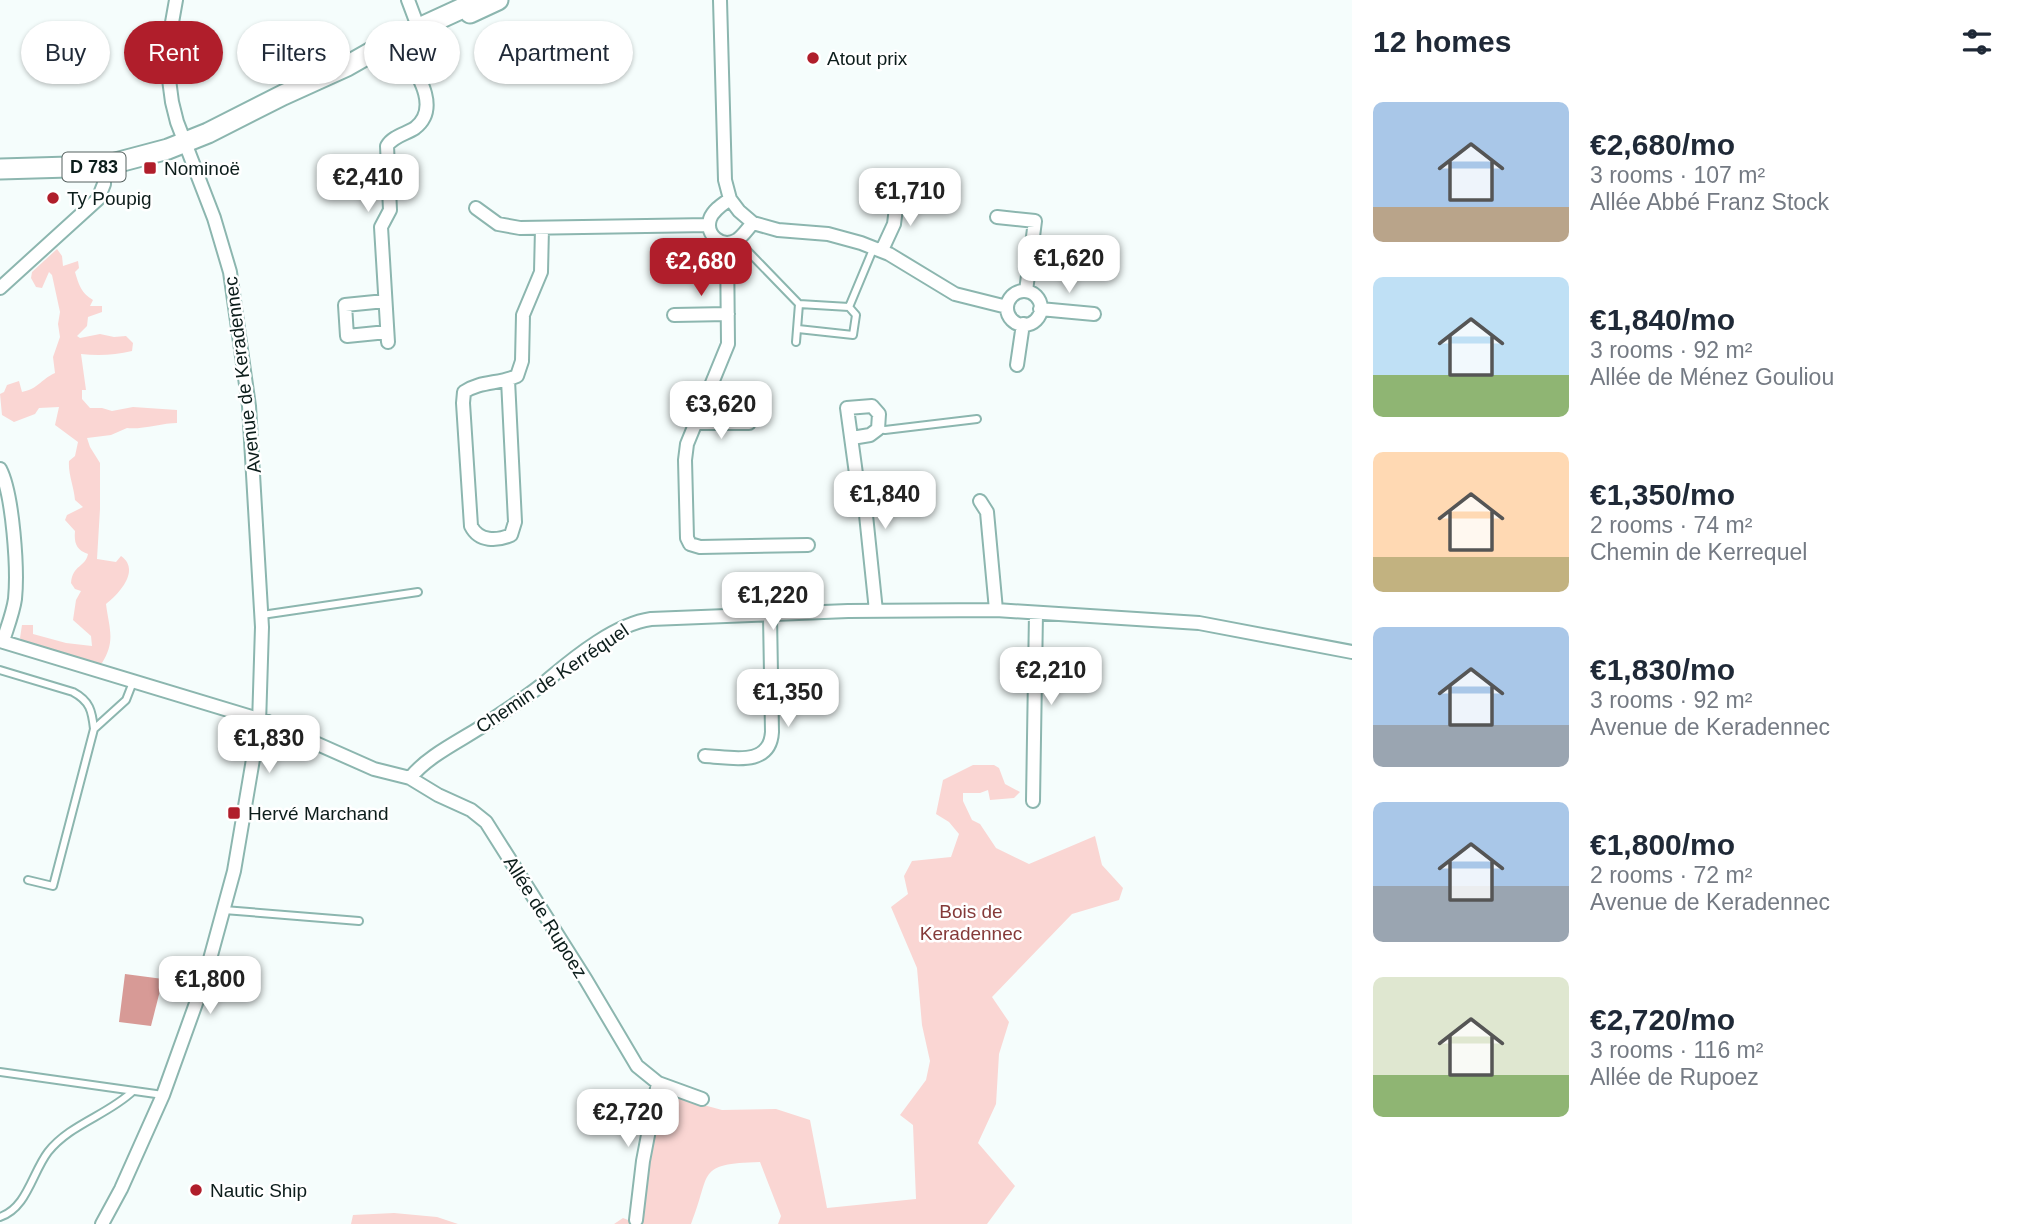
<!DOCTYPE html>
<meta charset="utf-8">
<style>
:root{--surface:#fff;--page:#f2f2f3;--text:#1f2937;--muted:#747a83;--accent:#b01e2b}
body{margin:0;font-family:Helvetica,sans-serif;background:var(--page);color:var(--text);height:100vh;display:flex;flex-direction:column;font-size:26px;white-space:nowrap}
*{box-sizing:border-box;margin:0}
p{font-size:23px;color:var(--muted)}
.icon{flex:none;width:38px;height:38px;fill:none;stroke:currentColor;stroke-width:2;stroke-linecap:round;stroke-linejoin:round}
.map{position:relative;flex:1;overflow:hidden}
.sheet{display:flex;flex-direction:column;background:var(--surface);width:665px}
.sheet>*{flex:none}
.hud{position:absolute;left:21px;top:21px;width:665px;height:63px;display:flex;gap:14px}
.price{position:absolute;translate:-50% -60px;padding:0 16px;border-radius:14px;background:#fff;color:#222;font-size:23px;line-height:46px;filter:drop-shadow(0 2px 4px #0008)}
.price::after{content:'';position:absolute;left:50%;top:42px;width:21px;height:16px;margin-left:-10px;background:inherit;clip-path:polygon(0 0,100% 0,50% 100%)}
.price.current{background:var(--accent);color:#fff}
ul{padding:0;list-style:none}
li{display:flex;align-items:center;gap:21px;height:175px;padding:0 21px}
li span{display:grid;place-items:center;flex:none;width:196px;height:140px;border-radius:10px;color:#555}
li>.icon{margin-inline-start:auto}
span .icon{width:84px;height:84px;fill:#fffc;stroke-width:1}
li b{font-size:30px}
h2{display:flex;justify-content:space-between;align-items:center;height:84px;padding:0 21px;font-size:30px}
.chip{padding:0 24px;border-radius:32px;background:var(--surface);box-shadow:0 2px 5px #0004;font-size:24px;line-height:63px}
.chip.current{background:var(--accent);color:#fff}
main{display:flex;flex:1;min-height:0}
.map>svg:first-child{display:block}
.green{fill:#fad6d3}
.water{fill:#d79a96}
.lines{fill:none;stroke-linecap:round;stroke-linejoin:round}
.lane-casing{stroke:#8cb6af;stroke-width:10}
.street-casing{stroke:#8cb6af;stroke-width:16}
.primary-casing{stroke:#8cb6af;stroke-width:23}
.lane{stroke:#fff;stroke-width:6}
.street{stroke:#fff;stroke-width:12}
.primary{stroke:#fff;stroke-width:19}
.poi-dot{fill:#b01e2b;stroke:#fff;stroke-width:2.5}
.labels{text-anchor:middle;stroke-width:5;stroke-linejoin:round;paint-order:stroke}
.shield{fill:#fff;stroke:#55615f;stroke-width:2}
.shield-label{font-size:18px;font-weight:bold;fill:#0c1d1b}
.poi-label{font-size:19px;fill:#0c1d1b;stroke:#fff;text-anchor:start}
.street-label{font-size:19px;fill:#0c1d1b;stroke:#fff}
.park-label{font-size:19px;fill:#853a39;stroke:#fff}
</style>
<main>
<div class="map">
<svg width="1352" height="1224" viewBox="0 0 1352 1224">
<rect width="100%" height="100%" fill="#f5fdfc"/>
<path class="green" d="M57,249L62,256L63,266L78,261L79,268L75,272C79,285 81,293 93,300L90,306H102V312L88,317L87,326L77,336L80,338L100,334L114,337L126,336L133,343L132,351C115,355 99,356 81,354L86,390H82V399L90,408H102L112,411L133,407L177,410V423C163,423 140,430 127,428L111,435L87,438L90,447L100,463V509L97,559L116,562L121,556C141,570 119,594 106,604C109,628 116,641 102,663L92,664L26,645L20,638L22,625H33V634L66,643L92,646L91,636L73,620L76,600L81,591L75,589L71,583C73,564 85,568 88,554C76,550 74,543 75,531L65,520L67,515L83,507L75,500C74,487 68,474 69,461L75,456L78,442L55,425L59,407L39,408L35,414L14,422L2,415L0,394L4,392L7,385L19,381L22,392C38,389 40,380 55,373L53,357L60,337L58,324L60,312L52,275L49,272L42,288L36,287L31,278L32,272Z
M973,765H994L999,768L1005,784L1020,792L1014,798L990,800L988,790L980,793H963V801L972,820L980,824L996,848L1029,864L1095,836L1102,865L1123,888L1119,900L1072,914L992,997L1009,1022L999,1054L996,1104L978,1143L1015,1186L987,1224H778L781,1216L760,1162C695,1164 712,1172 691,1224H614L623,1218L633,1222L657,1098L661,1090L689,1101L722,1110L776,1109L810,1120L827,1208L916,1199L913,1125L900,1115L926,1080L930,1061L922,1025L917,968L891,907L908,894L904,876L912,861L951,857L959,834L949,822L936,814L943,780Z
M394,1213L437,1217L458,1224H351L353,1215Z"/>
<path class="water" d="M125,974L163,979L151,1026L119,1022Z"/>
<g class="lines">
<defs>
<path id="lane" d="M737,240L799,304L849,307L874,247
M798,329L853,335L856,315L849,307
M796,342L799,304
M878,429L885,430L977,419
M262,615L418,592
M0,670L73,692C90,701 92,711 94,729
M28,880L53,886L94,729L126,700L133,682
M224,910L359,921
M0,1072L163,1095
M0,1217C27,1208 32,1173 48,1152C70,1124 108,1115 133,1091"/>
<path id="street" d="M408,0L420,32
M720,0L725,180L730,199L739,211L753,223L778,230L828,234L861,243L889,254L955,294L1007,307
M730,199C723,204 713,210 710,219C705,235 722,249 737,240C743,236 748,228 753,223
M476,208L498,224L520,228L709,225
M997,217L1035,221L1026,291
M727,243L728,344L687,444L685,460L687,538L690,544L700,547L808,545
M882,250L894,224L897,200L933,202
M0,288L98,199L104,184V166
M1007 308a17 17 0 1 1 34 0a17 17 0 1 1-34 0Z
M385,301L345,305L347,336L387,332
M1040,309L1094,314
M674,315L728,314
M388,342L381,227L390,210L387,146C393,136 406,134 415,128C445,105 409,63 397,38
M1017,365L1023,324
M508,380L515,522L511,535C497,541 479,542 471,526L463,403L464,392C480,381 499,384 517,376L522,361L523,315L541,272L542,228
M695,423H749
M852,438L870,435L878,429L879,414L872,406L847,408L860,503L866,515L876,611
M0,469C13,494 18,570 15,599C13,613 7,628 3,641
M980,501L987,512L996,610
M0,641L268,722L374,769L410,778C430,753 467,738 493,719C512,706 533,693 550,678C576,656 616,624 651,619L848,611L996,610L1199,623L1352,652
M705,756C730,757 770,768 772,732L770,616
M410,778L438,795L471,810L486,822L586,980L637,1066L658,1083L702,1099
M1033,801L1036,613
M636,1220L643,1161L658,1083
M102,1224L121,1189L163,1095L204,981L234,871L259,724L262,627L249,406L230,272L214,218L177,122L172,102L168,72V45L176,0"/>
<path id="primary" d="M470,13L498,0
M0,169L104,166L168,149L208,133L283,95L347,66L391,41L480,0"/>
</defs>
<use href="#lane" class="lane-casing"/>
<use href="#street" class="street-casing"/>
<use href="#primary" class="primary-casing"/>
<use href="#lane" class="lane"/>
<use href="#street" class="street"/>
<use href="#primary" class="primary"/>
</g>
<g class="poi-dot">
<circle cx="813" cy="58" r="7"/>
<rect x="143" y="161" width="14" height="14" rx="3.5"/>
<circle cx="53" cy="198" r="7"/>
<rect x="227" y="806" width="14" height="14" rx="3.5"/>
<circle cx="196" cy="1190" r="7"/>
</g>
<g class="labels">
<rect class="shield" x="62.5" y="152.5" width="63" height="29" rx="5"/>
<g class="shield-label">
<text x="94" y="173">D 783</text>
</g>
<g class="poi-label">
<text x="827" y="65">Atout prix</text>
<text x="164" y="175">Nominoë</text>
<text x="67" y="205">Ty Poupig</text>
<text x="248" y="820">Hervé Marchand</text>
<text x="210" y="1197">Nautic Ship</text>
</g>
<g class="street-label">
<text transform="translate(242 375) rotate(-97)" y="7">Avenue de Keradennec</text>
<text transform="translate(552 678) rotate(-34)" y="7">Chemin de Kerréquel</text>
<text transform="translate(546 917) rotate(58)" y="7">Allée de Rupoez</text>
</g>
<g class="park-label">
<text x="971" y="918">Bois de<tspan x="971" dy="22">Keradennec</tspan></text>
</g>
</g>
</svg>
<b class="price" style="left:368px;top:214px">€2,410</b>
<b class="price" style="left:910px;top:228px">€1,710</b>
<b class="price" style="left:1069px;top:295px">€1,620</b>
<b class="price current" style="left:701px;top:298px">€2,680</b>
<b class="price" style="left:721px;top:441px">€3,620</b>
<b class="price" style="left:885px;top:531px">€1,840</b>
<b class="price" style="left:773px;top:632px">€1,220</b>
<b class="price" style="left:1051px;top:707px">€2,210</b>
<b class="price" style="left:788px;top:729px">€1,350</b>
<b class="price" style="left:269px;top:775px">€1,830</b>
<b class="price" style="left:210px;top:1016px">€1,800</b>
<b class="price" style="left:628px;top:1149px">€2,720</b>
<div class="hud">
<a class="chip">Buy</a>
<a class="chip current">Rent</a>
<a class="chip">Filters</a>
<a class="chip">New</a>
<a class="chip">Apartment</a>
</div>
</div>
<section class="sheet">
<h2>12 homes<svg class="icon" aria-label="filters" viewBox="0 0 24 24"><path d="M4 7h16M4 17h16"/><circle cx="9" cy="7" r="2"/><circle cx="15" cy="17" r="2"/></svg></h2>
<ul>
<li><span style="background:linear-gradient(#a9c7e8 75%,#b9a48a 0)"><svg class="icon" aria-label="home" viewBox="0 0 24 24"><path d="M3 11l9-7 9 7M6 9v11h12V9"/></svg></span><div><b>€2,680/mo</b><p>3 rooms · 107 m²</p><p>Allée Abbé Franz Stock</p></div></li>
<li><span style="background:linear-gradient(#bfe0f5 70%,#8fb573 0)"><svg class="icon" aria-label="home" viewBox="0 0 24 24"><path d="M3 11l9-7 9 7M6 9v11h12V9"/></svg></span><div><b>€1,840/mo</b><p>3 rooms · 92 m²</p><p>Allée de Ménez Gouliou</p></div></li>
<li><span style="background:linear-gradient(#ffd9b3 75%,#c2b280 0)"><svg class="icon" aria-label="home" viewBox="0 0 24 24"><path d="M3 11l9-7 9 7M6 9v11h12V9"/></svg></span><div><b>€1,350/mo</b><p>2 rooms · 74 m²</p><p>Chemin de Kerrequel</p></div></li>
<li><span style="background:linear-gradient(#a9c7e8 70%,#9aa5b1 0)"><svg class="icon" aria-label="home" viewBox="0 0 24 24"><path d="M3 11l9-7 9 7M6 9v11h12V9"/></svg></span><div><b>€1,830/mo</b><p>3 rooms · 92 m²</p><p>Avenue de Keradennec</p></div></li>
<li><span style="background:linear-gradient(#a9c7e8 60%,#9aa5b1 0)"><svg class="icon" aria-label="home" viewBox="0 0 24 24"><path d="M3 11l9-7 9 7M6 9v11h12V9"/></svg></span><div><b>€1,800/mo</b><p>2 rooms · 72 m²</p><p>Avenue de Keradennec</p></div></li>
<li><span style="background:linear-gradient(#dfe7d0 70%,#8fb573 0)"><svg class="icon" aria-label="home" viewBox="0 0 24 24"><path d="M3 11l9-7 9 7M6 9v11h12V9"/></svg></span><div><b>€2,720/mo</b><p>3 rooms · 116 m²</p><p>Allée de Rupoez</p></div></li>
</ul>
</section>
</main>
